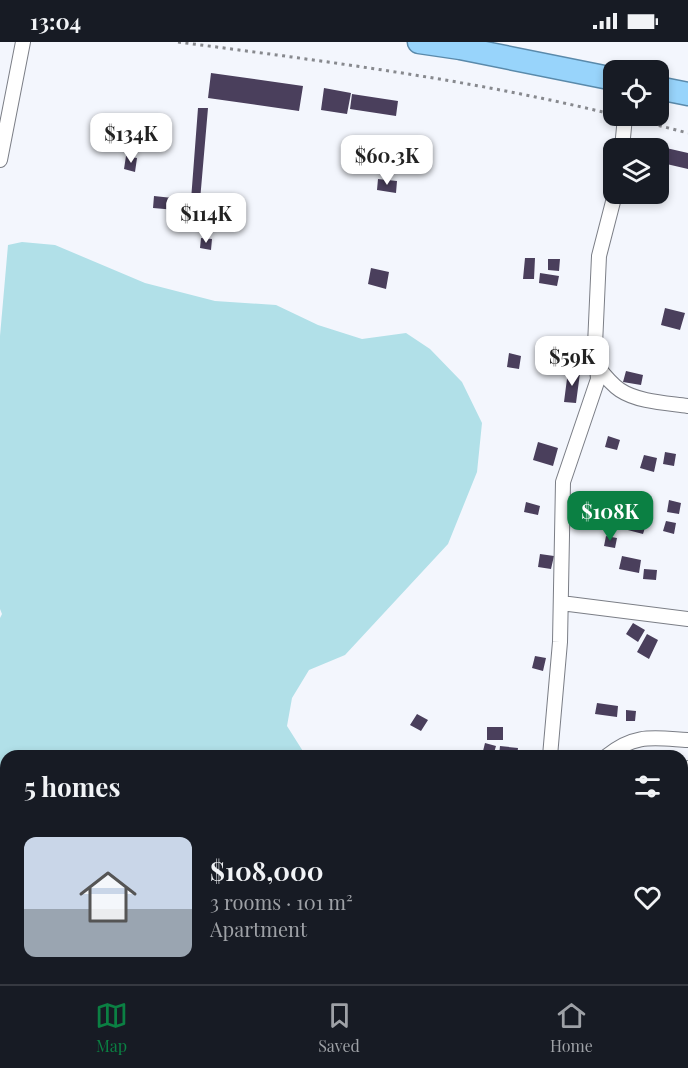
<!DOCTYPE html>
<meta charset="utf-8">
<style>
:root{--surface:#171b24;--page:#242831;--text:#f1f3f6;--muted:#9ea1a6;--line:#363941;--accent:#0b8043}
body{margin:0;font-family:"Playfair Display",serif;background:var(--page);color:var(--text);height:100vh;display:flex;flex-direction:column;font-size:22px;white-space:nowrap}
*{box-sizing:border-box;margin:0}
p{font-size:20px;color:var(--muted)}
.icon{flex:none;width:33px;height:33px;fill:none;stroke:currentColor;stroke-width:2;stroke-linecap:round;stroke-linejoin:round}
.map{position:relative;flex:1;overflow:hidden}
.sheet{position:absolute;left:0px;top:708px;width:688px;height:234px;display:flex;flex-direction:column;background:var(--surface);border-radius:18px 18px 0 0;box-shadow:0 3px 9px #0003}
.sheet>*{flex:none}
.buttons{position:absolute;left:603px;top:18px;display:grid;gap:12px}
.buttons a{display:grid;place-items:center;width:66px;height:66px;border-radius:12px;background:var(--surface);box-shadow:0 3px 9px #0003;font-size:30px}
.price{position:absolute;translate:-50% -51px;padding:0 14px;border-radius:12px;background:#fff;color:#222;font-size:20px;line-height:39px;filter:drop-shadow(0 2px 3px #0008)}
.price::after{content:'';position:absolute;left:50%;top:36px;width:18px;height:14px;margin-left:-9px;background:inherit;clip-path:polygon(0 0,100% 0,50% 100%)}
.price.active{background:var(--accent);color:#fff}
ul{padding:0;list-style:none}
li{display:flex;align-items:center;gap:18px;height:150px;padding:0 24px}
li span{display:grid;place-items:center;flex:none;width:168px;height:120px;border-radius:12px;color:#555}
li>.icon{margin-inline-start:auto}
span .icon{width:72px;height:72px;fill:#fffc;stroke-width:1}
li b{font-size:26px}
h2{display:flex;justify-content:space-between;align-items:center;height:72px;padding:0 24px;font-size:26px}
.status{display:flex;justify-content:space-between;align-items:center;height:42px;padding:0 30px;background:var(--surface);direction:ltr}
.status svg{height:16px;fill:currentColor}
.menu{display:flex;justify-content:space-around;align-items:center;height:84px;border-top:2px solid var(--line);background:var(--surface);font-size:16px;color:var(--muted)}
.menu a{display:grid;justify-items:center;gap:3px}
.menu .active{color:var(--accent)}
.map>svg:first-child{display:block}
.water{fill:#b1e0e8}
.building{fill:#4a3f5c}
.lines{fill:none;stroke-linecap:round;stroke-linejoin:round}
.minor-casing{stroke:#7b7e86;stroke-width:16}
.trunk-casing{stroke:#5a8aab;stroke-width:25}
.path{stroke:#87898e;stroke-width:3;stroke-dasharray:3 4.5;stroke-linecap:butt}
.minor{stroke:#fff;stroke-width:14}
.trunk{stroke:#98d4fb;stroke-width:22}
</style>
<div class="status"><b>13:04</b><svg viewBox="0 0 49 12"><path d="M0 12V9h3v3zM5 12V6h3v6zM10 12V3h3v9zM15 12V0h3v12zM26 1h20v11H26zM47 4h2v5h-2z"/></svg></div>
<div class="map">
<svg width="688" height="942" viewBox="0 0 688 942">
<rect width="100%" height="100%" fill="#f3f6fd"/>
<path class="water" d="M22,200L55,203L145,241L215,259L276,263L318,283L362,297L406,291L430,307L462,340L482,381L477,430L448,502L345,613L309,628L292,656L287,684L306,714H6V936H347L344,942H0V576L2,572L0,567V294L8,203Z"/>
<path class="building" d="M211,31L303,44L299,69L208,56Z
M324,46L351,51L347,72L321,68Z
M352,52L398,59L396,74L350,67Z
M198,66H208L199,170L153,166L154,154L191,158Z
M640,100L688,111V127L658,120V106H639Z
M126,114L137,116L135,130L124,127Z
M378,137L397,139L396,151L377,148Z
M201,196L212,197L211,208L200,206Z
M525,216H535L534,237H523Z
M548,217H560L559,229L548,228Z
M371,226L389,230L386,247L368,242Z
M540,231L559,234L557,244L539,241Z
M665,266L685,271L680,288L661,283Z
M556,309L578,315L575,325L554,320Z
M509,311L521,314L519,327L507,325Z
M568,329L580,331L576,361L564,360Z
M626,329L643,333L641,343L623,340Z
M608,394L620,398L617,408L605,405Z
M538,400L558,406L553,424L533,418Z
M665,410L676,412L674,424L663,422Z
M644,413L657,416L654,430L640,426Z
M669,458L681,461L679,472L667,470Z
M526,460L540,464L538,473L524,470Z
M630,468L649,473L643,492L624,487Z
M666,479L676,481L674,492L663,489Z
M606,494L617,496L615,506L604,504Z
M540,512L554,514L551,527L538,525Z
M622,514L641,518L639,531L619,527Z
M644,527L657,528L656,538L643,537Z
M633,581L645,588L638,600L626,592Z
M647,592L658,598L649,617L637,610Z
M535,614L546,616L543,629L532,626Z
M597,661L618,664L617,675L595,672Z
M626,668L636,669L635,679H626Z
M417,672L428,678L421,689L410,683Z
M487,685H503V698H487Z
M485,701L496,704L493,714L482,713Z
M500,704L518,706L517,714H499Z"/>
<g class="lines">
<defs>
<path id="minor" d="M622,106L625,75
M0,118L23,0
M597,324C604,333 611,342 620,348C638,360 667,361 688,364
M561,561L688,577
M550,714L560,600L563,440L598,337L595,303L599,214L615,152
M607,714C635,691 654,696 688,698
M682,782L688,726
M682,806L688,807
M364,942V936
M516,942L518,936
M660,942L661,936"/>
<path id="trunk" d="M419,0L460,6L614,37
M658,46L688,52"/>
</defs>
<use href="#minor" class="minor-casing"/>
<use href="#trunk" class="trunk-casing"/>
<path class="path" d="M178,0C323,19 469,37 611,72
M637,78L688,91"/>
<use href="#minor" class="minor"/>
<use href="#trunk" class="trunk"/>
</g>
</svg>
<div class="buttons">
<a><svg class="icon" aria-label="locate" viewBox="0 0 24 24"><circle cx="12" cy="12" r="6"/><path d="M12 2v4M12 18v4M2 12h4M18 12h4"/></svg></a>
<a><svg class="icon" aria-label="layers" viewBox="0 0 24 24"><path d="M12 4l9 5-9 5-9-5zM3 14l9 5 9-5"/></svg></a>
</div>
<b class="price" style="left:131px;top:122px">$134K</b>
<b class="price" style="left:387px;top:144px">$60.3K</b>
<b class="price" style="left:206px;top:202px">$114K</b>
<b class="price" style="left:572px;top:345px">$59K</b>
<b class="price active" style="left:610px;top:500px">$108K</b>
<section class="sheet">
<h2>5 homes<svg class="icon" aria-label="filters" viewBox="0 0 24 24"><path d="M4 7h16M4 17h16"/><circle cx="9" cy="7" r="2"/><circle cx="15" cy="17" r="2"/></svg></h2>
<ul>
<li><span style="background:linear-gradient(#c9d6e8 60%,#9aa5b1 0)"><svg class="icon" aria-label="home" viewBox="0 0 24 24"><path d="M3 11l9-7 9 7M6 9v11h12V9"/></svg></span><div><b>$108,000</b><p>3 rooms · 101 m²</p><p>Apartment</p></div><svg class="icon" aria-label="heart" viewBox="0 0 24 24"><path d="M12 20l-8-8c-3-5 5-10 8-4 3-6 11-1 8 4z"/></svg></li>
</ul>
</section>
</div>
<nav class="menu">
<a class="active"><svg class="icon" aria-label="map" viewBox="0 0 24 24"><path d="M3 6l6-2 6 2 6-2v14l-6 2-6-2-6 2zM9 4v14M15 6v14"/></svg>Map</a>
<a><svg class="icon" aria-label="saved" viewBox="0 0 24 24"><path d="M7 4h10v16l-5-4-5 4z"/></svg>Saved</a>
<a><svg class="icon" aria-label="home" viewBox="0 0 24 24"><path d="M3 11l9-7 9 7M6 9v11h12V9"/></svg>Home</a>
</nav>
